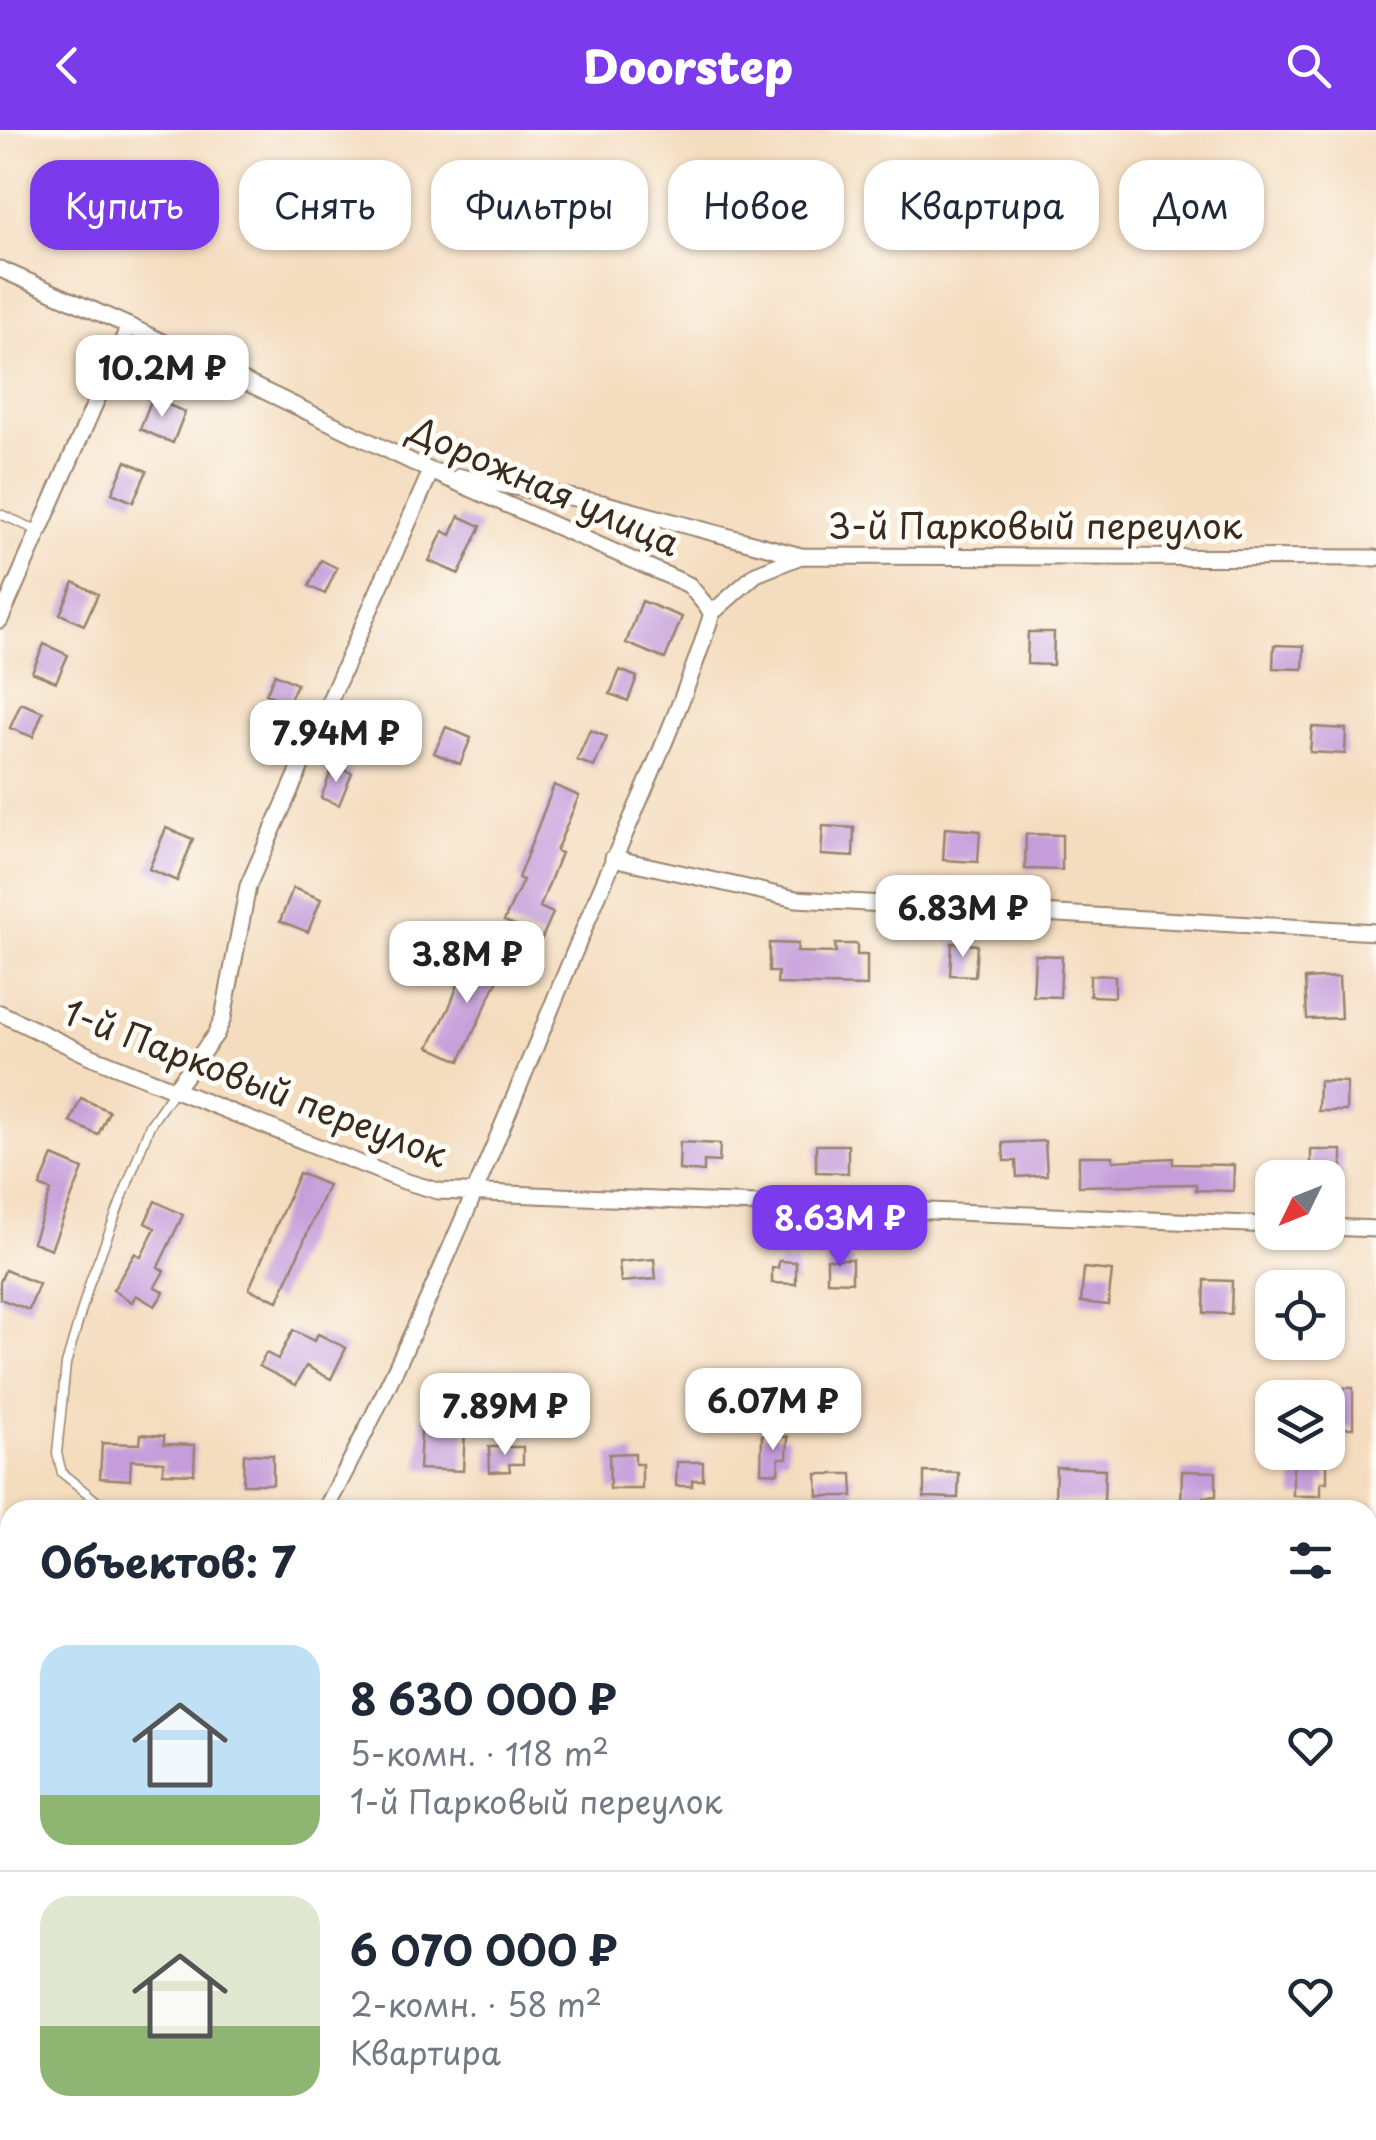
<!DOCTYPE html>
<html lang="ru">
<meta charset="utf-8">
<style>
:root{--surface:#fff;--page:#f2f2f3;--text:#1f2937;--muted:#747a83;--line:#e0e1e3;--accent:#7c3aed}
body{margin:0;font-family:"Playpen Sans",sans-serif;background:var(--page);color:var(--text);height:100vh;display:flex;flex-direction:column;font-size:38px;white-space:nowrap}
*{box-sizing:border-box;margin:0}
p{font-size:32px;color:var(--muted)}
.icon{flex:none;width:55px;height:55px;fill:none;stroke:currentColor;stroke-width:2;stroke-linecap:round;stroke-linejoin:round}
.map{position:relative;flex:1;overflow:hidden}
.side{position:absolute;left:0px;top:1370px;width:1378px;height:640px;display:flex;flex-direction:column;background:var(--surface);border-radius:30px 30px 0 0;box-shadow:0 2px 8px #0004}
.side>*{flex:none}
.hud{position:absolute;left:30px;top:30px;width:1318px;height:90px;display:flex;gap:20px}
.needle{width:65px;rotate:227deg}
.buttons{position:absolute;left:1255px;top:1030px;display:grid;gap:20px}
.buttons a{display:grid;place-items:center;width:90px;height:90px;border-radius:20px;background:var(--surface);box-shadow:0 2px 8px #0004;font-size:50px}
.price{position:absolute;translate:-50% -85px;padding:0 22px;border-radius:20px;background:#fff;color:#222;font-size:32px;line-height:65px;filter:drop-shadow(0 2px 5px #0008)}
.price::after{content:'';position:absolute;left:50%;top:60px;width:30px;height:22px;margin-left:-15px;background:inherit;clip-path:polygon(0 0,100% 0,50% 100%)}
.price.current{background:var(--accent);color:#fff}
ul{padding:0;list-style:none}
li{display:flex;align-items:center;gap:30px;height:250px;padding:0 40px}
li+li{border-top:2px solid var(--line)}
li span{display:grid;place-items:center;flex:none;width:280px;height:200px;border-radius:30px;color:#555}
li>.icon{margin-inline-start:auto}
span .icon{width:120px;height:120px;fill:#fffc;stroke-width:1}
li b{font-size:42px}
h2{display:flex;justify-content:space-between;align-items:center;height:120px;padding:0 40px;font-size:42px}
.chip{padding:0 35px;border-radius:30px;background:var(--surface);box-shadow:0 2px 8px #0004;font-size:35px;line-height:90px}
.chip.current{background:var(--accent);color:#fff}
header{display:flex;justify-content:space-between;align-items:center;height:130px;padding:0 40px;background:var(--accent);color:#fff;font-size:45px;font-weight:800}
.map>svg:first-child{display:block}
.building{fill:#c49dda}
.lines{fill:none;stroke-linecap:round;stroke-linejoin:round}
.service-casing{stroke:#98836e;stroke-width:11}
.minor-casing{stroke:#98836e;stroke-width:19}
.service{stroke:#fff;stroke-width:8}
.minor{stroke:#fff;stroke-width:15}
.labels{text-anchor:middle;stroke-width:10;stroke-linejoin:round;paint-order:stroke}
.street-label{font-size:35px;fill:#3b2a1e;stroke:#fdfcf7}
</style>
<header><svg class="icon" aria-label="back" viewBox="0 0 24 24"><path d="M15 5l-7 7 7 7"/></svg>Doorstep<svg class="icon" aria-label="search" viewBox="0 0 24 24"><circle cx="10" cy="10" r="6"/><path d="M15 15l6 6"/></svg></header>
<div class="map">
<svg width="1376" height="2010" viewBox="0 0 1376 2010">
<rect width="100%" height="100%" fill="#fdfcf7"/>
<filter id="ink" filterUnits="userSpaceOnUse"><feTurbulence type="fractalNoise" baseFrequency=".01" numOctaves="2"/><feDisplacementMap in="SourceGraphic" scale="20" xChannelSelector="R" yChannelSelector="G"/><feConvolveMatrix kernelMatrix="1 2 1 2 8 2 1 2 1" color-interpolation-filters="sRGB"/></filter>
<filter id="wash" filterUnits="userSpaceOnUse"><feTurbulence type="fractalNoise" baseFrequency=".0048" numOctaves="4" result="noise"/><feDisplacementMap in="SourceGraphic" scale="40" xChannelSelector="R" yChannelSelector="G"/><feGaussianBlur stdDeviation="2.25" result="paint"/><feColorMatrix in="noise" values="0 0 0 0 0 0 0 0 0 0 0 0 0 0 0 0 0 1.4 0 .05"/><feComposite in="paint" operator="in"/></filter>
<g filter="url(#wash)">
<rect width="100%" height="100%" fill="#f4dcbe"/>
<g id="blocks">
<path class="building" d="M152,268L185,282L173,313L140,299Z
M126,331L147,341L133,372L112,363Z
M459,386L481,396L459,444L429,431L443,401L451,405Z
M321,430L337,438L325,464L309,456Z
M74,452L98,464L84,495L60,484Z
M642,471L682,487L665,529L626,513Z
M1028,502H1054L1053,535L1027,534Z
M44,514L68,525L56,552L32,542Z
M1274,515L1304,516L1303,539L1273,538Z
M620,540L637,547L628,571L610,564Z
M275,544L297,554L288,574L266,564Z
M21,573L43,582L33,607L10,598Z
M446,597L471,608L460,634L434,623Z
M1312,597L1346,599L1345,624L1310,622Z
M590,600L607,607L594,637L577,630Z
M333,636L352,643L339,675L321,668Z
M554,655L579,666L556,721L561,723L540,777L553,783L542,808L504,791L523,750L518,748Z
M823,696L854,698L853,727L821,725Z
M166,698L193,709L177,751L149,739Z
M945,698L980,701L978,732L943,730Z
M1026,704L1062,705V740L1025,739Z
M293,758L321,769L308,802L280,791Z
M408,813L428,822L416,851L396,842Z
M769,813L798,814L797,822L836,823L835,814H857V825H867V856L777,854L778,842H769Z
M952,813L977,815L975,846L950,845Z
M470,823L504,836L460,931L429,917L449,878Z
M1035,825L1062,826L1060,867L1033,866Z
M1090,845L1115,846V867L1090,866Z
M1339,847L1341,888L1307,889L1305,849Z
M1319,951L1347,952L1346,981H1318Z
M81,968L109,981L98,1005L70,992Z
M1045,1011L1047,1045L1017,1047L1016,1031H1004L1003,1013Z
M680,1012L720,1014L719,1032L704,1031V1042L679,1040Z
M816,1015H848V1043L816,1042Z
M1311,1020H1342V1054H1328V1048H1311Z
M53,1026L83,1039L51,1119L33,1112L51,1061L40,1056Z
M1079,1026H1113V1031L1173,1028V1034L1234,1035L1233,1061L1196,1060V1054L1079,1056Z
M299,1043L328,1055L278,1171L249,1159Z
M155,1071L183,1085L158,1137L164,1141L155,1157L164,1162L155,1176L136,1165L132,1172L113,1160L135,1123L141,1127L155,1098L145,1093Z
M654,1129L656,1149L621,1152L619,1132Z
M827,1129H852V1152L827,1151Z
M779,1131L796,1132V1154L772,1153V1138H778Z
M1084,1138L1112,1141L1108,1175L1081,1172Z
M5,1140L39,1154L29,1180L0,1169V1152Z
M1205,1150L1232,1151L1231,1184L1204,1183Z
M293,1200L314,1211L318,1204L346,1218L331,1249L306,1236L296,1255L259,1236L266,1223L278,1229Z
M1328,1258H1353V1298H1328Z
M422,1286L450,1287L449,1298L465,1299L463,1341L419,1339Z
M141,1304L164,1306V1314L195,1315L194,1344L163,1343L164,1332L131,1330L130,1350L100,1348L102,1313L140,1314Z
M762,1305L788,1307L787,1328H779L778,1343L761,1342Z
M489,1317H523V1334H509L510,1341L490,1342Z
M635,1323V1334H642V1359H610L609,1324Z
M244,1324L273,1325V1354H243Z
M1327,1327V1352H1321V1366H1293V1328Z
M677,1332H703V1350H692V1356H676Z
M1056,1337L1105,1339L1104,1373L1055,1371Z
M1182,1341L1216,1342V1366L1204,1367L1205,1380L1181,1379Z
M924,1342L959,1343L958,1368L924,1367Z
M817,1344H852L853,1366H818Z"/>
</g>
</g>
<g filter="url(#ink)">
<use href="#blocks" fill-opacity="0" stroke="#98836e" stroke-width="2.5"/>
<g class="lines">
<defs>
<path id="service" d="M0,384L39,401
M108,1380L62,1343L57,1323L66,1234L90,1152L150,995L175,959
M152,1380L154,1374
M1368,1622L1376,1623
M725,2010L740,2000"/>
<path id="minor" d="M0,139L129,196L431,341L689,455L712,483C678,593 625,699 581,806C501,999 424,1195 325,1380
M460,347L602,373L801,426
M712,483L756,444L801,426L1376,428
M0,490L129,196
M613,728L796,769L1376,802
M0,883L90,926L404,1051L438,1061L1272,1095
M175,959L216,904L223,888L248,756L431,341L437,342
M1328,1097L1376,1099
M1368,1408H1376
M0,1568L10,1564
M1368,1848L1376,1844
M0,1929L10,1925
M511,2000L516,2010
M947,2010L973,2000"/>
</defs>
<use href="#service" class="service-casing"/>
<use href="#minor" class="minor-casing"/>
<use href="#service" class="service"/>
<use href="#minor" class="minor"/>
</g>
</g>
<g class="labels">
<g class="street-label">
<text transform="translate(544 357) rotate(24)" y="12">Дорожная улица</text>
<text x="1035" y="409">3-й Парковый переулок</text>
<text transform="translate(255 954) rotate(21)" y="12">1-й Парковый переулок</text>
</g>
</g>
</svg>
<div class="buttons">
<a><svg class="needle" viewBox="-14 -14 28 28"><path d="M0-13l5 13h-10z" fill="#e53935"/><path d="M0 13l5-13h-10z" fill="#747a83"/></svg></a>
<a><svg class="icon" aria-label="locate" viewBox="0 0 24 24"><circle cx="12" cy="12" r="6"/><path d="M12 2v4M12 18v4M2 12h4M18 12h4"/></svg></a>
<a><svg class="icon" aria-label="layers" viewBox="0 0 24 24"><path d="M12 4l9 5-9 5-9-5zM3 14l9 5 9-5"/></svg></a>
</div>
<b class="price" style="left:162px;top:290px">10.2M ₽</b>
<b class="price" style="left:336px;top:655px">7.94M ₽</b>
<b class="price" style="left:963px;top:830px">6.83M ₽</b>
<b class="price" style="left:467px;top:876px">3.8M ₽</b>
<b class="price current" style="left:840px;top:1140px">8.63M ₽</b>
<b class="price" style="left:773px;top:1323px">6.07M ₽</b>
<b class="price" style="left:505px;top:1328px">7.89M ₽</b>
<div class="hud">
<a class="chip current">Купить</a>
<a class="chip">Снять</a>
<a class="chip">Фильтры</a>
<a class="chip">Новое</a>
<a class="chip">Квартира</a>
<a class="chip">Дом</a>
</div>
<section class="side">
<h2>Объектов: 7<svg class="icon" aria-label="filters" viewBox="0 0 24 24"><path d="M4 7h16M4 17h16"/><circle cx="9" cy="7" r="2"/><circle cx="15" cy="17" r="2"/></svg></h2>
<ul>
<li><span style="background:linear-gradient(#bfe0f5 75%,#8fb573 0)"><svg class="icon" aria-label="home" viewBox="0 0 24 24"><path d="M3 11l9-7 9 7M6 9v11h12V9"/></svg></span><div><b>8 630 000 ₽</b><p>5-комн. · 118 m²</p><p>1-й Парковый переулок</p></div><svg class="icon" aria-label="heart" viewBox="0 0 24 24"><path d="M12 20l-8-8c-3-5 5-10 8-4 3-6 11-1 8 4z"/></svg></li>
<li><span style="background:linear-gradient(#dfe7d0 65%,#8fb573 0)"><svg class="icon" aria-label="home" viewBox="0 0 24 24"><path d="M3 11l9-7 9 7M6 9v11h12V9"/></svg></span><div><b>6 070 000 ₽</b><p>2-комн. · 58 m²</p><p>Квартира</p></div><svg class="icon" aria-label="heart" viewBox="0 0 24 24"><path d="M12 20l-8-8c-3-5 5-10 8-4 3-6 11-1 8 4z"/></svg></li>
</ul>
</section>
</div>
